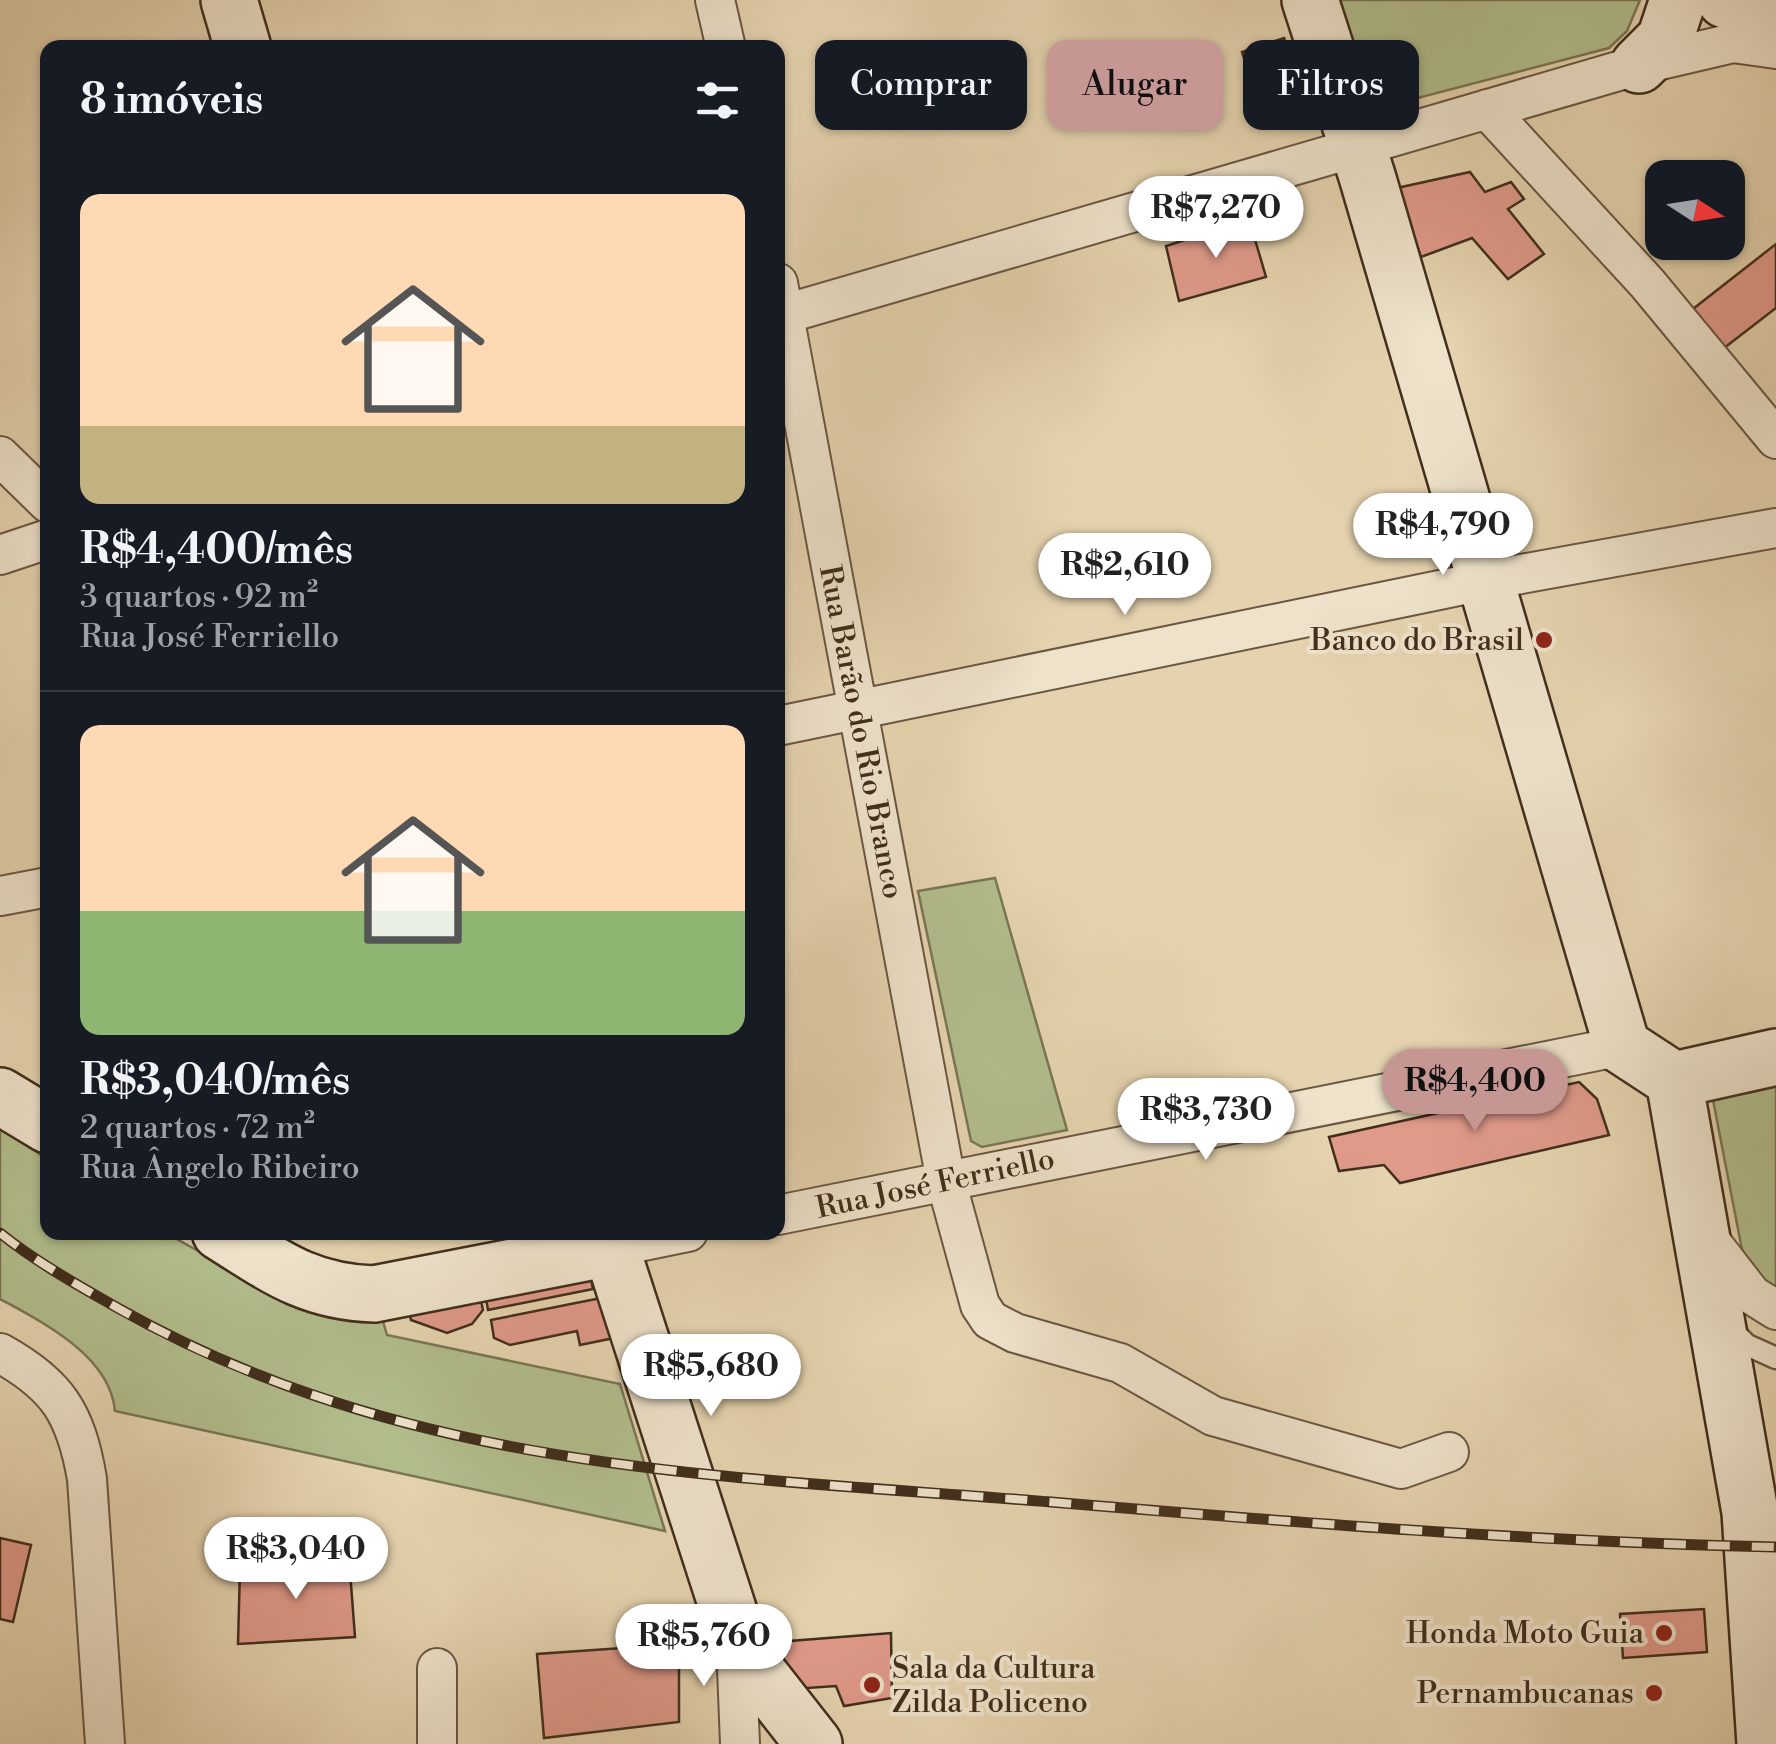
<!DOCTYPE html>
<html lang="pt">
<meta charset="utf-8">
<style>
:root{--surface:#171b24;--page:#20242c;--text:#f1f3f6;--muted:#9ea1a6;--line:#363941;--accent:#c59692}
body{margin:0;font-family:"Libre Bodoni",serif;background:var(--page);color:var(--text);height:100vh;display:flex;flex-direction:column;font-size:38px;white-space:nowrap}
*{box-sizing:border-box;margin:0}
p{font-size:32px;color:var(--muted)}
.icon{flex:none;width:55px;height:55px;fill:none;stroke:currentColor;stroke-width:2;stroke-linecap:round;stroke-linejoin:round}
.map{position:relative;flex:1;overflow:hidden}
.details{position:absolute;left:40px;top:40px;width:745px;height:1200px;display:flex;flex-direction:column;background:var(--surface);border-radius:20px;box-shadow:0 2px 8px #0004}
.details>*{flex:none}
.top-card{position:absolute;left:815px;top:40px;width:810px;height:90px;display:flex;gap:20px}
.needle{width:65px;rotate:102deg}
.controls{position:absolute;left:1645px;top:160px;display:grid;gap:20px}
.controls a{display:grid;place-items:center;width:100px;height:100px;border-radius:20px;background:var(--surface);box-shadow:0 2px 8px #0004;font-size:50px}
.price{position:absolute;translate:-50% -85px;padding:0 22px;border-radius:35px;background:#fff;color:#222;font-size:32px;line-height:65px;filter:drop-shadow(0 2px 5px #0008)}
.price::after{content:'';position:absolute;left:50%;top:60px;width:30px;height:22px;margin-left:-15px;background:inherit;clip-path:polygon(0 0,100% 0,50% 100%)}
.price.on{background:var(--accent);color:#111}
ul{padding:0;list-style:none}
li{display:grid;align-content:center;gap:20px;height:530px;padding:0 40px}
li+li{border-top:2px solid var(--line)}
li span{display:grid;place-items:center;height:310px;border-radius:20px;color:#555}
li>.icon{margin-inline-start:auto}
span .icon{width:180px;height:180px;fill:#fffc;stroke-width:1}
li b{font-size:42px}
h2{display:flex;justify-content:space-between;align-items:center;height:120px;padding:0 40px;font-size:42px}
.pill{padding:0 35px;border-radius:20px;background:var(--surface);box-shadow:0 2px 8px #0004;font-size:35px;line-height:90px}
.pill.on{background:var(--accent);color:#111}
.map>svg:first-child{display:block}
.green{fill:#b2bd8c;stroke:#7a7654;stroke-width:2.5}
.building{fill:#e09a8a;stroke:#412e1c;stroke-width:2.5}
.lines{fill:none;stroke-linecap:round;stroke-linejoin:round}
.lane-casing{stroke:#6a5741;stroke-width:25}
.street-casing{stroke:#6a5741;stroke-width:42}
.secondary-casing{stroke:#412e1c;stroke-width:60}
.lane{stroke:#eee2cb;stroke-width:20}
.street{stroke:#eee2cb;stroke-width:38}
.secondary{stroke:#eee2cb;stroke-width:55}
.rail-casing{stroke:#412e1c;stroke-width:11}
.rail{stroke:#eee2cb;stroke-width:8;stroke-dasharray:22;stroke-linecap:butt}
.poi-dot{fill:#8f2418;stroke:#eee2cb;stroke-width:4}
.labels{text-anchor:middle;stroke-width:8;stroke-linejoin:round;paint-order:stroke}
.poi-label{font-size:30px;fill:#412e1c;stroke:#eee2cb;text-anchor:end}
.street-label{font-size:30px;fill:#412e1c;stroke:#eee2cb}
</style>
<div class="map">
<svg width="1776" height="1744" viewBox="0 0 1776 1744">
<rect width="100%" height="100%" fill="#e5d3af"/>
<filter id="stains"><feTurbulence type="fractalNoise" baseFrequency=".002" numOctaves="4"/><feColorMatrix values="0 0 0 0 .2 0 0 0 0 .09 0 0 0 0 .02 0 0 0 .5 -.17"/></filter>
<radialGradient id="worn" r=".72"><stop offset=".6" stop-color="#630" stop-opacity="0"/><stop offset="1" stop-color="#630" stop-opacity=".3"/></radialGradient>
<path class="green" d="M1322,0H1640L1627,31L1609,48L1391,105L1362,87Z
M995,878L1067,1130L982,1147L971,1141L918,891Z
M1776,1087V1294L1745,1265L1713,1100Z
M0,1124L47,1160L48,1232L166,1233L282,1298L382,1318L387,1335L620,1384L665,1531L115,1411C110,1356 44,1323 0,1299Z"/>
<path class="building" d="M1284,38L1299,81L1256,95L1242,52Z
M1470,172L1485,192L1511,182L1524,199L1508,209L1544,254L1508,279L1472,238L1421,257L1397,188Z
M1249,219L1266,277L1179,301L1166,246Z
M1776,244V308L1715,355L1684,316Z
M1579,1082L1597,1099L1609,1135L1400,1183L1384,1165L1339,1171L1329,1137Z
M587,1261L593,1289L488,1310L483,1282Z
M477,1282L483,1310L472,1324L447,1333L411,1320L406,1298Z
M611,1296L619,1337L580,1345L577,1331L510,1345L494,1338L491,1320Z
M0,1538L31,1545L13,1622L0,1619Z
M349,1558L355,1637L238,1644L240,1568Z
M1704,1609L1707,1652L1623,1658L1620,1614Z
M891,1633L892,1698L844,1706L836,1686L778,1690L777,1642Z
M679,1644V1722L544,1738L537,1654Z"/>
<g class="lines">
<defs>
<path id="lane" d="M1729,1327L1747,1345L1776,1358"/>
<path id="street" d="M715,0L726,48
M1487,109L1647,283L1776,439
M778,283L946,1181L980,1305L990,1320L1015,1333L1120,1363L1213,1416L1401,1469L1449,1452
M778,316L1639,65L1733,43L1776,49
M0,456L48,503
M0,555L48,539
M778,726L1488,580L1776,528
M0,896L48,887
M778,1215L1622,1046
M1707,1237L1752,1295L1776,1310
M610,1248L688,1232
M0,1353C58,1385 76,1414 87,1479L105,1744
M736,1643L740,1744
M437,1668V1744"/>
<path id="secondary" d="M229,0L243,48
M1310,0L1367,176L1622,1046L1674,1080
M1725,0L1776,17
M1639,65L1665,39L1678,0
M1674,1080L1750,1512L1765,1744
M1674,1080L1776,1057
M0,1096L48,1125
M220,1232C274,1266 308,1292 374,1294L610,1248
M606,1232L735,1631L752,1665L814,1744"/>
</defs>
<use href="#lane" class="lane-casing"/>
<use href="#street" class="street-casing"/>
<use href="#secondary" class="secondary-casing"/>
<use href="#lane" class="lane"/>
<use href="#street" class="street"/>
<use href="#secondary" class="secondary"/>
<defs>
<path id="rail" d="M0,1233C36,1262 76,1284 116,1307C412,1474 723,1475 1051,1502C1292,1522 1534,1542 1776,1547"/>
</defs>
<use href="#rail" class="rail-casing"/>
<use href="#rail" class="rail"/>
</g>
<g class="poi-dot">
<circle cx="1544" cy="640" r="10"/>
<circle cx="1664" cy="1633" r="10"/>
<circle cx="872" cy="1685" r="10"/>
<circle cx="1654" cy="1693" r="10"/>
</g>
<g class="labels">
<g class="poi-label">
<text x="1524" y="650">Banco do Brasil</text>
<text x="1644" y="1643">Honda Moto Guia</text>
<text x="892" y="1678" text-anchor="start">Sala da Cultura<tspan x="892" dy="34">Zilda Policeno</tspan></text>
<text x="1634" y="1703">Pernambucanas</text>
</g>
<g class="street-label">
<text transform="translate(862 732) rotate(79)" y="10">Rua Barão do Rio Branco</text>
<text transform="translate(935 1183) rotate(-12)" y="10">Rua José Ferriello</text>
</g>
</g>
<rect width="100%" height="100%" filter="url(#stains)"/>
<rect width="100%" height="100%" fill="url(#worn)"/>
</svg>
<div class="controls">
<a><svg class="needle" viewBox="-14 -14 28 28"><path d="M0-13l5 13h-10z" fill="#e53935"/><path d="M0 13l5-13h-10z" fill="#9ea1a6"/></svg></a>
</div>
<b class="price" style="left:1216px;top:261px">R$7,270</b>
<b class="price" style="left:1443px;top:578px">R$4,790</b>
<b class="price" style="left:1125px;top:618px">R$2,610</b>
<b class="price on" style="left:1475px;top:1134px">R$4,400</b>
<b class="price" style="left:1206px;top:1163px">R$3,730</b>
<b class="price" style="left:711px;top:1419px">R$5,680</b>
<b class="price" style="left:296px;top:1602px">R$3,040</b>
<b class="price" style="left:704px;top:1689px">R$5,760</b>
<div class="top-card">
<a class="pill">Comprar</a>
<a class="pill on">Alugar</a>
<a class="pill">Filtros</a>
</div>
<section class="details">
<h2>8 imóveis<svg class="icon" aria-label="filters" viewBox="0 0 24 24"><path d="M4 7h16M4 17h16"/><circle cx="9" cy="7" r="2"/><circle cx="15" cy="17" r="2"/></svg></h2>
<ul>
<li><span style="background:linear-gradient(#ffd9b3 75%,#c2b280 0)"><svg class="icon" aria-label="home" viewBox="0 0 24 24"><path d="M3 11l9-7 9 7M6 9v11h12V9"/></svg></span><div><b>R$4,400/mês</b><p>3 quartos · 92 m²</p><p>Rua José Ferriello</p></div></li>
<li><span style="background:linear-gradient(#ffd9b3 60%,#8fb573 0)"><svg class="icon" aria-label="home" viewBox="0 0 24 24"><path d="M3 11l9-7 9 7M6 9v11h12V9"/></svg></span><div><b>R$3,040/mês</b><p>2 quartos · 72 m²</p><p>Rua Ângelo Ribeiro</p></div></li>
</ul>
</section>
</div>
